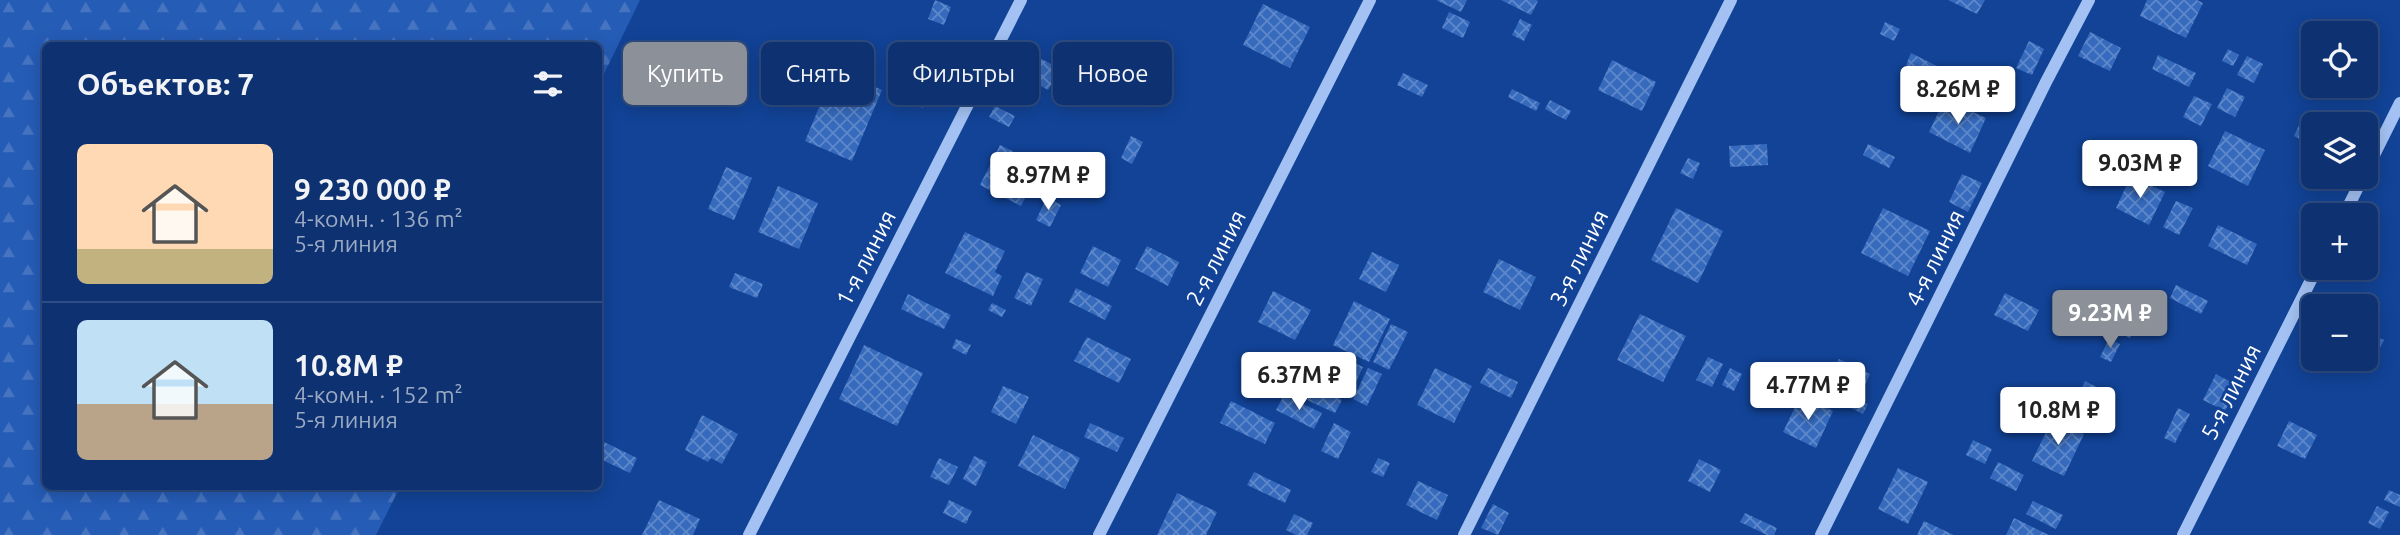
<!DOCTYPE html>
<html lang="ru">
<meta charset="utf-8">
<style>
:root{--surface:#0e3271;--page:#1c3e79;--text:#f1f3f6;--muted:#9baac3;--line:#2e4d84;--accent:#8c9099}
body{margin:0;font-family:Ubuntu,sans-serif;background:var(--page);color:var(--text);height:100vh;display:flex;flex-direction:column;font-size:26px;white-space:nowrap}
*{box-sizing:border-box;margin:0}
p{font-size:23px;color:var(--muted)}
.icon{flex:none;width:38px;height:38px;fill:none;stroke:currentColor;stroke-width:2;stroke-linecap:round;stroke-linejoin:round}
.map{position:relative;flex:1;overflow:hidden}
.panel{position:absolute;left:42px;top:42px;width:560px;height:448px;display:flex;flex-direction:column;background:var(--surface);border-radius:10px;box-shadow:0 4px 18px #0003,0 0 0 2px var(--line)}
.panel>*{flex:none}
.hud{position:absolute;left:623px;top:42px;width:665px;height:63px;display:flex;gap:14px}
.fabs{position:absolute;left:2301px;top:21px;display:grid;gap:14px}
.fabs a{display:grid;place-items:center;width:77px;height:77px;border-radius:10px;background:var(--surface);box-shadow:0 4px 18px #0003,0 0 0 2px var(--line);font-size:35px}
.price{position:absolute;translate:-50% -60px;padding:0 16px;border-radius:7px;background:#fff;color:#222;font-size:23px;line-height:46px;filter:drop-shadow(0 2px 4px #0008)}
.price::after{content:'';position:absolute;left:50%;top:42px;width:21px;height:16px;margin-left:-10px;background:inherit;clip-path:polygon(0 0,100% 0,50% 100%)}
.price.current{background:var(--accent);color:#fff}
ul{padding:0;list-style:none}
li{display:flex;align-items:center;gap:21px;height:175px;padding:0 35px}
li+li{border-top:2px solid var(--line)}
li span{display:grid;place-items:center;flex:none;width:196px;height:140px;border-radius:10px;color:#555}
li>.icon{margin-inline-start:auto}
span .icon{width:84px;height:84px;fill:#fffc;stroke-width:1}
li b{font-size:30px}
h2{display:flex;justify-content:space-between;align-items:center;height:84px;padding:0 35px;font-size:30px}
.chip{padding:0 24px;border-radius:10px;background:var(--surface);box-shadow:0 4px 18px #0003,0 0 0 2px var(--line);font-size:24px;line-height:63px}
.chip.current{background:var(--accent);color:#fff}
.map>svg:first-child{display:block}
.forest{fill:url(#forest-firs)}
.building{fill:url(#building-cross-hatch)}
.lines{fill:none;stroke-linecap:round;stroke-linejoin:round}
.minor{stroke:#a3c2f3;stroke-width:12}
.labels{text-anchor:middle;stroke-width:6;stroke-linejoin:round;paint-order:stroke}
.street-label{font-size:23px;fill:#fff;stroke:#124397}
</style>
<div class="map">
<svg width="2400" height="535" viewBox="0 0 2400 535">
<defs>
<pattern id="forest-firs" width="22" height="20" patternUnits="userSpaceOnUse" patternTransform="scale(1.75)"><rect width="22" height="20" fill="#255cb6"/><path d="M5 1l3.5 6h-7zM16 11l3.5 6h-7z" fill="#4674c1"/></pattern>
<pattern id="building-cross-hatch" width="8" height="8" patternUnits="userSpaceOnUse" patternTransform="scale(1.75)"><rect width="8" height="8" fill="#366abd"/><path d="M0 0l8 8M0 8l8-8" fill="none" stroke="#5e88ca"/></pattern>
</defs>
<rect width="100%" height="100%" fill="#124397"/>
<path class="forest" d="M0,0H640L599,84L598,46H46V486L400,487L376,535H0Z"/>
<path class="building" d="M935,0L951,7L944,25L928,19Z
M1436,0H1467L1461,12Z
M1501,0H1536L1538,1L1531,15Z
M1948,0H1985L1977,14Z
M2147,0H2197L2203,3L2186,38L2140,16Z
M1263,4L1310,27L1290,68L1243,45Z
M1449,12L1470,22L1463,38L1442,28Z
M1520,19L1532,25L1524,41L1512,35Z
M1885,22L1900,29L1894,41L1880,34Z
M2090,32L2121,48L2110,71L2078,56Z
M2029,41L2044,49L2032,75L2016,68Z
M1020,47L1060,69L1048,90L1008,68Z
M2228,49L2239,55L2233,66L2222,61Z
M1911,53L1941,68L1935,79L1906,65Z
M2158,55L2196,73L2189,87L2152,69Z
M2247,56L2263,64L2254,83L2237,75Z
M1612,60L1656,82L1642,111L1598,90Z
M1131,61L1147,70L1132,99L1116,90Z
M842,73L855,79L858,73L871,79L869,84L882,90L852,161L805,141L828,86L835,89Z
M1403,73L1428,85L1422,97L1397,85Z
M898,74L932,89L923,108L889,94Z
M1996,75L2014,84L2010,92L1992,83Z
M2331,86H2360L2354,97Z
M2227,88L2245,97L2235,117L2217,108Z
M1512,89L1540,103L1536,111L1508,97Z
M2194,96L2212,104L2201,126L2183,117Z
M1945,99L1986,118L1970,153L1929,132Z
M1550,100L1571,111L1566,120L1545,109Z
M995,106L1015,116L1009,127L989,117Z
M2299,125L2314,132L2310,144L2294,136Z
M2225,131L2265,150L2248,186L2208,166Z
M1131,136L1143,142L1132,164L1121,158Z
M1767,144L1768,165L1730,167L1729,146Z
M1868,144L1895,157L1889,168L1863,155Z
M1000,145L1041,165L1021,206L980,185Z
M1688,158L1700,163L1693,179L1680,173Z
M726,167L752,178L734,220L708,209Z
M1962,174L1982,183L1968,212L1949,202Z
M2131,176L2165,192L2149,225L2116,208Z
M778,186L818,203L799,249L758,232Z
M1047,197L1061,205L1050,227L1036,220Z
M2176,201L2193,208L2179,235L2163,227Z
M1676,208L1723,231L1698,283L1651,260Z
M1883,208L1930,231L1908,276L1861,253Z
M2218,225L2257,244L2247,265L2208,246Z
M965,232L1005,251L995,272L1002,276L993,296L945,273Z
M1093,246L1121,260L1108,287L1080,273Z
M1147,246L1179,262L1168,286L1135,269Z
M1372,252L1399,265L1386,292L1359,279Z
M1499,259L1536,277L1520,310L1483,292Z
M1026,272L1043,279L1031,306L1014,298Z
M735,273L763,284L757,298L729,287Z
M2176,285L2208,301L2201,314L2170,298Z
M1076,288L1112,306L1105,320L1069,302Z
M1273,291L1311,310L1295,340L1258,322Z
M2005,293L2039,310L2028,331L1994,315Z
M908,294L951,315L944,329L901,309Z
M2126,298L2145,307L2130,338L2111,329Z
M1354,301L1390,319L1369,362L1333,345Z
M992,303L1006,310L1002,317L988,310Z
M1640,314L1686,336L1663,382L1617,360Z
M1391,324L1408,332L1389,370L1373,362Z
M2366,332L2384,340L2369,370L2346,359H2366Z
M1087,337L1131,359L1119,383L1074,361Z
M956,339L971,345L966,355L952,348Z
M2109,339L2120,344L2111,362L2100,357Z
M864,345L923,373L897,426L839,399Z
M1708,357L1723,364L1712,387L1696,380Z
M1839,359L1870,374L1861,394L1829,379Z
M1348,360L1363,367L1350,395L1334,388Z
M1368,368L1382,374L1367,406L1353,399Z
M1435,368L1472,386L1454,423L1417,405Z
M1488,368L1518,382L1511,398L1480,383Z
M1730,368L1742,374L1734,391L1722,385Z
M2216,374L2238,386L2225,411L2203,400Z
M2085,381L2102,390L2098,399L2081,390Z
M1003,386L1029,397L1016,424L991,412Z
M1314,386L1342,400L1335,413L1307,400Z
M1284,395L1322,413L1314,429L1276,410Z
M1801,395L1833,411L1816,448L1783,432Z
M1856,399L1868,404L1863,414L1851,408Z
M1231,401L1275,423L1265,444L1220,423Z
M2178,408L2190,414L2175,443L2164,438Z
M702,415L738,434L722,464L711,458L708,462L685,450Z
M2053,418L2084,434L2064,476L2032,461Z
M2289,421L2317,435L2305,459L2277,446Z
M1090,423L1124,438L1117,452L1084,437Z
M1334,423L1351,432L1338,459L1321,451Z
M1033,435L1080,458L1065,489L1018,466Z
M598,439L637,458L630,473L598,458Z
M1973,440L1992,449L1985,464L1966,455Z
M974,456L987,462L976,486L963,479Z
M939,458L958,467L949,485L930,477Z
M1378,458L1390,463L1383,477L1371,472Z
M1699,459L1721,470L1710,492L1688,481Z
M1998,462L2024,475L2016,491L1990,478Z
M1898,468L1928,482L1908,524L1878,509Z
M1254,472L1291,490L1285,503L1247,485Z
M1418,481L1448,495L1437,520L1406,505Z
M2389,490L2400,495V507L2384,500Z
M1177,493L1217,512L1206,535H1157Z
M659,500L700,519L693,535H642Z
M949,500L972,511L966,524L943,513Z
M2033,501L2063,515L2056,529L2026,514Z
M1493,504L1509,513L1498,535L1481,528Z
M2377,506L2389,512L2380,529L2368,523Z
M1745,513L1777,528L1774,535H1767L1740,522Z
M1294,514L1313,523L1307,535H1296L1286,530Z
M2014,518L2049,535H2006Z
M1924,521L1954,535H1917Z"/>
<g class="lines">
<path class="minor" d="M2366,171L2400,103
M2344,215L2363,177
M749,535L1021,0
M1099,535L1370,0
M1464,535L1731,0
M1821,535L2046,82L2089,0
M2183,535L2317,268"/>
</g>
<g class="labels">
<g class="street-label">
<text transform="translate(866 258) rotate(-63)" y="8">1-я линия</text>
<text transform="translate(1216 258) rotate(-63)" y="8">2-я линия</text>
<text transform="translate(1579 258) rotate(-64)" y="8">3-я линия</text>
<text transform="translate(1935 258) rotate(-64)" y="8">4-я линия</text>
<text transform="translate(2231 392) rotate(-63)" y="8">5-я линия</text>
</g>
</g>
</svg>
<div class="fabs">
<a><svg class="icon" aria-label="locate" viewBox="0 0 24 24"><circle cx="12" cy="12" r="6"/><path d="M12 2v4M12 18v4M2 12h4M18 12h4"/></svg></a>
<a><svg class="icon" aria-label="layers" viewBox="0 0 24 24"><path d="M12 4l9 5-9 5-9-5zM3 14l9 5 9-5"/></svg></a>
<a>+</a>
<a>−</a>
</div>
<b class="price" style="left:1958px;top:126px">8.26M ₽</b>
<b class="price" style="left:2140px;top:200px">9.03M ₽</b>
<b class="price" style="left:1048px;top:212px">8.97M ₽</b>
<b class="price current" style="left:2110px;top:350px">9.23M ₽</b>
<b class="price" style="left:1299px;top:412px">6.37M ₽</b>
<b class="price" style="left:1808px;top:422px">4.77M ₽</b>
<b class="price" style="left:2058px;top:447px">10.8M ₽</b>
<div class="hud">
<a class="chip current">Купить</a>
<a class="chip">Снять</a>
<a class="chip">Фильтры</a>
<a class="chip">Новое</a>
</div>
<section class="panel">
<h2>Объектов: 7<svg class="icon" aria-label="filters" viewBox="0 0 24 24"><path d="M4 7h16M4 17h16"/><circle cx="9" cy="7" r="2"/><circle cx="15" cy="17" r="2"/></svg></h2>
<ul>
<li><span style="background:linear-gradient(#ffd9b3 75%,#c2b280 0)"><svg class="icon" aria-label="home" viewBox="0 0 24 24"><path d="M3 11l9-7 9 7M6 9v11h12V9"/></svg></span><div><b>9 230 000 ₽</b><p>4-комн. · 136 m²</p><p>5-я линия</p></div></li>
<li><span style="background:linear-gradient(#bfe0f5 60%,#b9a48a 0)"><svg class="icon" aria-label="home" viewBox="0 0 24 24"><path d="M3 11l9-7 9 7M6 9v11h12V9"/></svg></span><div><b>10.8M ₽</b><p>4-комн. · 152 m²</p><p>5-я линия</p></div></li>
</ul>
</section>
</div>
